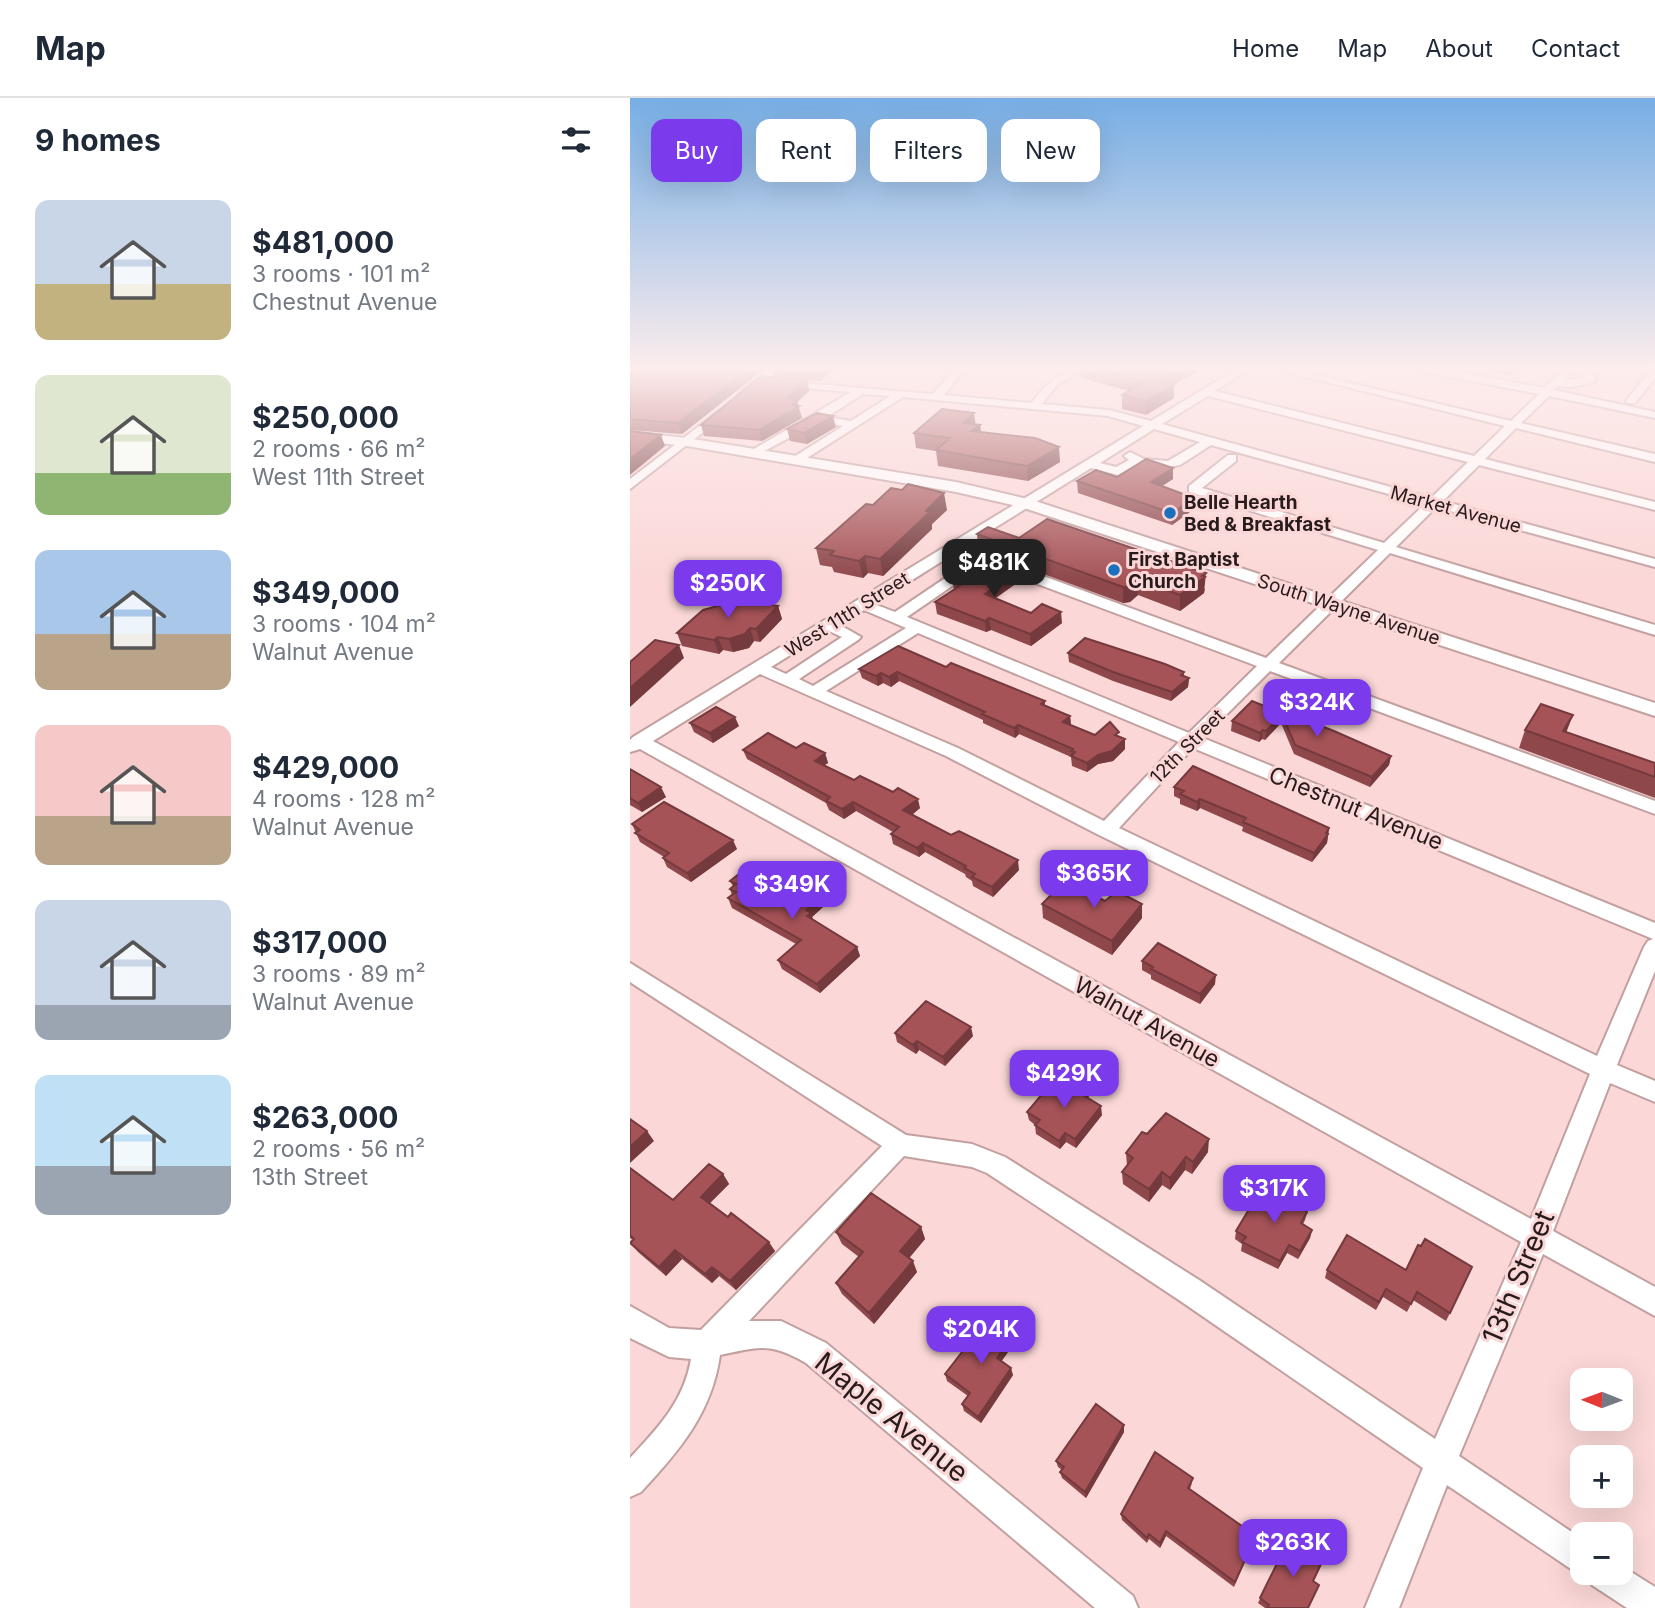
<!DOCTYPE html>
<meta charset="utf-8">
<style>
:root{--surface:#fff;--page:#f2f2f3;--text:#1f2937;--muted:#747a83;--line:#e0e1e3;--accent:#7c3aed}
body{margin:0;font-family:Inter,sans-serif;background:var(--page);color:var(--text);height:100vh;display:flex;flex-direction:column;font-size:26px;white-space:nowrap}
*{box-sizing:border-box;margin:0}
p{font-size:23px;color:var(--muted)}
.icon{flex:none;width:38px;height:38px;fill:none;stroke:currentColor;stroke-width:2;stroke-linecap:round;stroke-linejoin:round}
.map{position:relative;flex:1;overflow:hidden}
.panel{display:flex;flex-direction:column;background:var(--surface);width:630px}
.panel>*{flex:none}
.top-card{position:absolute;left:21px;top:21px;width:665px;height:63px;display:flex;gap:14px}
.needle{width:46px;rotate:271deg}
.controls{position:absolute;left:940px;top:1270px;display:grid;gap:14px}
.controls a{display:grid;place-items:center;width:63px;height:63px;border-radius:14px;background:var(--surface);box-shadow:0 7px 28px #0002;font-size:35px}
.price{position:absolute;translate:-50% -60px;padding:0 16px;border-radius:14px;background:var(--accent);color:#fff;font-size:23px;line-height:46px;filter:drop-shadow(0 2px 4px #0008)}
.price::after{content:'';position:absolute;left:50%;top:42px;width:21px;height:16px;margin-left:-10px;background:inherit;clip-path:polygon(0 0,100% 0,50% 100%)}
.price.active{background:#222;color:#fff}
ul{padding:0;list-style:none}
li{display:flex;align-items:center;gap:21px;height:175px;padding:0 35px}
li span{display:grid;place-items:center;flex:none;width:196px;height:140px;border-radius:14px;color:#555}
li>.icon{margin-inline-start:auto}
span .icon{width:84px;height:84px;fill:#fffc;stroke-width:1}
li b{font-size:30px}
h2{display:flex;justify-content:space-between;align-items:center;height:84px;padding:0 35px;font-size:30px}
.chip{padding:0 24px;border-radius:14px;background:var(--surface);box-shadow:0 7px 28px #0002;font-size:24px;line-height:63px}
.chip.active{background:var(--accent);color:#fff}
header{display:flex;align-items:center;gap:42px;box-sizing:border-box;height:98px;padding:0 35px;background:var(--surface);border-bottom:2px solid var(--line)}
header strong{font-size:33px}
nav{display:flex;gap:38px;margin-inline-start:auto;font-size:24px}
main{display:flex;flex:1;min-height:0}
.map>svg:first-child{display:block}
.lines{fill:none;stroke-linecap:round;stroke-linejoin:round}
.minor-casing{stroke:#c2a0a0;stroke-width:4}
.major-casing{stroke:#c2a0a0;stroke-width:4}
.minor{fill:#fff;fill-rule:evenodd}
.major{fill:#fff;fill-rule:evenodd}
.wall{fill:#8e474b}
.shaded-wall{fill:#743a3d}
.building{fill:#a55357;stroke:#743a3d;stroke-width:2}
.poi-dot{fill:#1b70be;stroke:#fbd7d7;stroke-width:2.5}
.labels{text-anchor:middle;stroke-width:6;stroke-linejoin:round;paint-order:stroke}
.far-poi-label{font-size:19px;font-weight:bold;fill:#281b1b;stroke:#fbd7d7;text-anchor:start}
.far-street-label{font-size:19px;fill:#281b1b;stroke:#fbd7d7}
.street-label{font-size:23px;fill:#281b1b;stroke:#fbd7d7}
.near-street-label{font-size:28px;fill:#281b1b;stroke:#fbd7d7}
</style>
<header>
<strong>Map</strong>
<nav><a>Home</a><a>Map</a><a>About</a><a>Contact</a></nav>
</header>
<main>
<section class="panel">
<h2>9 homes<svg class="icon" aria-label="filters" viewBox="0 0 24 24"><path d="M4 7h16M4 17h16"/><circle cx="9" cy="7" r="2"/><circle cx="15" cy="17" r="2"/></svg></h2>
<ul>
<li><span style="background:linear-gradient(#c9d6e8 60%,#c2b280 0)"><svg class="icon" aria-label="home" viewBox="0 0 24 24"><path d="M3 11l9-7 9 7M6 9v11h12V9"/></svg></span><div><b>$481,000</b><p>3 rooms · 101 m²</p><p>Chestnut Avenue</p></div></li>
<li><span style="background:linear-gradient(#dfe7d0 70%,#8fb573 0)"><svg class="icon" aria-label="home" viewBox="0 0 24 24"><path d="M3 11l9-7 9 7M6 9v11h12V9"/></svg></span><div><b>$250,000</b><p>2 rooms · 66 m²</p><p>West 11th Street</p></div></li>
<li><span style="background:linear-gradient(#a9c7e8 60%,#b9a48a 0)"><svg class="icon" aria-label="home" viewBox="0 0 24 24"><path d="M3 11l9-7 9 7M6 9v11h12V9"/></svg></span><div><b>$349,000</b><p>3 rooms · 104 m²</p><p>Walnut Avenue</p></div></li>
<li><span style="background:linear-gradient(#f6c9c9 65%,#b9a48a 0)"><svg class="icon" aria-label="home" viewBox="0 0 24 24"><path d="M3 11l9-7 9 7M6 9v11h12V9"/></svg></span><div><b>$429,000</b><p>4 rooms · 128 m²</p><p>Walnut Avenue</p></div></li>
<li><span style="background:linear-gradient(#c9d6e8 75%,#9aa5b1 0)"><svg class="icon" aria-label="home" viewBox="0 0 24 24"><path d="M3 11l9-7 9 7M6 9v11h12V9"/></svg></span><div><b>$317,000</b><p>3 rooms · 89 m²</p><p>Walnut Avenue</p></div></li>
<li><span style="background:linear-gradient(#bfe0f5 65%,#9aa5b1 0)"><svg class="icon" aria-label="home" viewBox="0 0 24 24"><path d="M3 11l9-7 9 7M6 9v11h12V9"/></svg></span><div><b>$263,000</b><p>2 rooms · 56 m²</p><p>13th Street</p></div></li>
</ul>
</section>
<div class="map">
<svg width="1025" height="1510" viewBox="0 0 1025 1510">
<rect width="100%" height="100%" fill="#fbd7d7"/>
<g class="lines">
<defs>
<path id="minor" d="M138,272H149L120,297H112V293Z
M324,272H334L314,297L401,305C416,287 428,272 453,272L427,287L412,306L479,312L521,323L605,272H617L585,293L844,358L875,328L648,272H665L881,323L909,296L786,272L835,275L914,290L933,272H944L934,282L955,280L945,272H958L965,277V284L943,289L928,288L924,292L1025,314V320L919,298L891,325L1025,356V364L886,330L855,361L1025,404V412L849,367L813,403L1025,461V469L806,409L766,449L1025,527V537L760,455L649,565L1025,703V716L640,573L573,640L1025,825V873L987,967L1025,983V1004L980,985L923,1133L1025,1189V1218L913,1156L829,1358L952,1441V1475H954L952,1476L941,1471L817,1387L769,1510H735L793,1370L549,1202L357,1075L342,1069L274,1058L119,1223H151L196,1245L503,1498L508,1510H465L176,1265C139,1244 130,1249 90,1257C82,1315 49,1353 11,1394L0,1399V1360C28,1330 54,1303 61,1261L39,1259L0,1240V1208L39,1230L71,1232L252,1048L0,884V865L276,1037L342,1046L375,1059L569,1182L805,1341L891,1144L10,651L0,654V642L3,639L513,328L478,318L273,299L169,365L159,362L213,328L189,324L127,357L117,355L221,294L152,288L148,287V283L303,296ZM233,296L260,298L221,323L197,319ZM578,298L838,364L801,400L532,326ZM524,331L570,344L538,363L514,361L500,354L494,358L499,362L486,369L470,365ZM581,347L795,406L754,445L572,390L606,363V357H598L559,388V394L748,452L636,560L334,449L461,370L488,377L507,367L530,370L550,367ZM325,455L342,462L265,514L244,506ZM354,466L627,568L559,635L277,519ZM234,512L276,530L183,588L169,581L228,542L231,539L210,527ZM199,533L212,539L156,576L141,569ZM288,535L549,644L474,723L328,650L196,593ZM130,576L316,658L469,737L960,976L901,1121L23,643ZM563,650L1023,841L1018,843L1014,849L967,958L489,730Z
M1015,272H1025V280L1005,305H997L996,303L1018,275Z
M89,313L98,315L0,391V381Z
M990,1467L1025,1489V1510H997L962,1487L958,1475H990Z"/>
<path id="major" d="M0,334L57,340L326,384L402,402L1025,605V618L391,409L326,394L57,348L0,342Z"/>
</defs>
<use href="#minor" class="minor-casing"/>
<use href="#major" class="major-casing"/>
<use href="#minor" class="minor"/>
<use href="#major" class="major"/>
</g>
<path class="wall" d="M4,272H202L190,283L177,282L179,293L167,304L172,320L132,343L74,338L71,327L145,279L144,273L133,272L52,336L0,332V275Z
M450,272H569L544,287V300L516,317L492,311V297L499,293L451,280Z
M859,272H886L880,277Z
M346,326L350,327L351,334L430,364L398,383L308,368L306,353L286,350L284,335Z
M206,329L177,346L160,343L157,331Z
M543,370V381L532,388L564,400V411L542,427L448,395L447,383L487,379Z
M243,407L317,412L302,426V431L253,478L238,475L233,480L204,474L202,469L190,467L186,450Z
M347,436L389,440L575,491L574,495L550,513L508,497L500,504L493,505L348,452Z
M391,482L365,500L401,515L432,525L401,548L361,532L356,534L307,516L305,504L324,492L323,485Z
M148,508L152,521L130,544L124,543L119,550L103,554L93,552L89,556L52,548L47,535Z
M438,555L554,574V578L559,580L558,589L541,603L483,583L439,564Z
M316,569L415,603V607L440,618L441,627L465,637L489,639L495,651L483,663L468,666L457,674L442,668L441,659L389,636L385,640L353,625V622L269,583L261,589L253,585L248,588L232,580L229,571Z
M622,603L761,658L759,667L740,689L664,656L651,625L635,642L632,641L629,644L601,633L602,623Z
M60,625L109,628L83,645L64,634Z
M895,632L936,634L1025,665V700L889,650Z
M166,650L195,655L198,665L194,667L224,682L290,710L282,717L389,772L363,799L343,788L342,783L336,779L335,776L295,754L289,759L263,746L261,736L263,734L226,713L214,721L199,712L196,705L117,661L113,652Z
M0,671L36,699L12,714L0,707Z
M544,689L699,730L697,745L682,764L612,733L613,729L570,710L567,713L550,706V701L544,698Z
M2,726L107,751L61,784L37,769L33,760L34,759L10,744Z
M100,783L168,789H181L183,796L193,809L182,819L183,821L227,849L230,858L190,895L152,871L148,862L166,846L102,810L98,800L102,797L100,791L103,788Z
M436,791L512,820L482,857L413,820L412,806Z
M512,863L585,886L570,906L521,881V877L512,872Z
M265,935L343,938L315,968L289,952L286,956L267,944Z
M439,989H458L459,998L458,1000L472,1017L446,1050L436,1044L430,1051L406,1036L405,1027L399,1022L397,1014Z
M517,1036L578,1054L562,1076L555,1072L540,1092L532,1087L519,1104L493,1086L492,1074L497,1068L496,1055Z
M0,1070L43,1102L93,1076L99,1086L80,1105L145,1153L106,1192L89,1178L82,1185L52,1161L36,1178L8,1154L0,1145L3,1142L0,1140Z
M677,1114L675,1122L673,1126L682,1132L680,1140L668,1161L657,1155L648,1171L611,1153L612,1146L605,1141L606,1133Z
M291,1129L295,1141L279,1160L287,1174L244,1226L212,1196L206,1185L229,1159L212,1146L206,1134Z
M717,1137L820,1215L816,1223L783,1202L777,1214L753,1199L746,1212L695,1180L697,1172Z
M375,1235L381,1239L383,1247L371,1263L383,1277L351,1325L334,1313L332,1306L338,1298L317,1283L315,1276Z
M494,1327V1334L456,1400L432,1380L430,1374L432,1372L428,1369L426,1363Z
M562,1385L560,1391L626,1438L604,1489L536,1438L530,1450L519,1441L517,1445L492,1422L491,1416Z
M660,1439L683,1483L678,1510H635L628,1505Z"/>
<path class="shaded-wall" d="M117,272H133L52,336L48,325Z
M188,272H202L190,283Z
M546,272H569L528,296V282Z
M177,282L179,293L167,304L172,320L132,343L129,332L157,300Z
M544,287V300L516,317V303Z
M344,315L346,329L350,327L352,342L333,325Z
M203,318L206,329L177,346L174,335Z
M31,337L35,348L0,377V361Z
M429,349L430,364L398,383L397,368Z
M543,370V381L521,395V384Z
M314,395L317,412L302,426V431L253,478L250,461Z
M564,400V411L542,427V415Z
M235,458L238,475L233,480L229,463Z
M390,471L391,482L356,507L355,496Z
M576,475L574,495L550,513V497Z
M508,482V497L500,504L493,505V489Z
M148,508L152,521L130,544L126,531Z
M431,514L432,525L401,548L400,536Z
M359,520L361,532L356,534L355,523Z
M120,530L124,543L119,550L103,554L99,541Z
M88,539L93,552L89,556L84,542Z
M49,547L54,560L0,609V590Z
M267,574L269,583L261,589L259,579Z
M251,575L253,585L248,588L246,578Z
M559,580L558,589L541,603L542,594Z
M652,616L651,625L635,642L636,633Z
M943,617L936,635L933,633Z
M440,618L441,627L433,624Z
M105,619L109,628L83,645L80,635Z
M388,627L389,636L385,640L384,630Z
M633,632L632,641L629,644L630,635Z
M495,641V651L483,663L468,666L457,674V665L468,657Z
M195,655L198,665L187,672L185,663Z
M761,658L759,667L740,689L742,679Z
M31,689L36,699L12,714L8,705Z
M288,701L290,710L275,722L273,712Z
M570,701V710L567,713V704Z
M223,704L226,713L214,721L212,711Z
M699,730L697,745L682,764L684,755Z
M103,742L107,751L61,784L57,775Z
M293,745L295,754L289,759L287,750Z
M388,762L389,772L363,799L362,789Z
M190,800L193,809L182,819L184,824L177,818L176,812Z
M512,806V820L482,857V843Z
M227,849L230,858L190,895L187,886Z
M586,877L585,886L570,906V896Z
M341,929L343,938L315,968L313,959Z
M287,943L289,952L286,956L283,947Z
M458,989L459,998L453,1006V997Z
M471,1008L472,1017L446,1050L445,1041Z
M17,1033L24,1043L0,1065V1049Z
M435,1035L436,1044L430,1051L429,1043Z
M579,1041L578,1054L562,1076L563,1064Z
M556,1059L555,1072L540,1092V1080Z
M532,1074V1087L519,1104V1091Z
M93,1076L99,1086L77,1108L71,1099Z
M291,1129L295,1141L275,1165L270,1153Z
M682,1132L680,1140L668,1161L670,1153Z
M139,1144L145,1153L106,1192L100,1183Z
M659,1147L657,1155L648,1171L650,1163Z
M45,1152L52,1161L36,1178L29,1169Z
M283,1163L287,1174L244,1226L239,1215Z
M82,1169L89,1178L82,1185L75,1176Z
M381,1239L383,1247L369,1267L367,1260Z
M381,1270L383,1277L351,1325L348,1319Z
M494,1327V1334L456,1400L455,1394Z
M536,1433V1438L530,1450V1445Z"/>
<path class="building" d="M4,272H117L48,325L0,321V275Z
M469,272H546L528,282L544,287L516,303L492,297L515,284Z
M131,278L177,282L157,300L167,302L162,307L169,308L129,332L71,327Z
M312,311L344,315L333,325L350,327L341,333L405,340L429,349L397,368L306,352L320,340L284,335Z
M187,315L203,318L174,335L157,331Z
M0,333L31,337L0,361Z
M516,361L543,370L521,384L564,400L542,415L447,383L466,372L487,379Z
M278,386L314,395L296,413L300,414L250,461L235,458L229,463L200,457L204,453L186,450L236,406L243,407L261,390L272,392Z
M417,421L576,475L572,478L575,479L550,497L508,482L500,488L493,489L347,436L358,429L389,440Z
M360,460L390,471L355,496L401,515L412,506L431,514L400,536L359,520L355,523L305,504L331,487L323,485Z
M110,502L148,508L126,531L120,530L115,536L99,541L88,539L84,542L47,535L73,512Z
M455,540L535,566L554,574L551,577L559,580L542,594L483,574L438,555Z
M25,542L49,547L0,590V564Z
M268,548L316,569L321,565L415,603L411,606L440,618L433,624L465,637L480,624L489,634L485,637L495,641L482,653L468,657L457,665L441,658L445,654L441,653L443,651L388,627L384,630L352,616L355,614L267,574L259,579L251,575L246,578L229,571Z
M622,603L679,626L681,624L704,633L761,658L742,679L665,647L652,616L636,633L633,632L630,635L602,623Z
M911,606L943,617L933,633L1025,665V679L895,632Z
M86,609L105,619L80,635L60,625Z
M138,635L166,650L174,645L195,655L185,663L224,682L230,678L263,694L268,690L288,701L273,712L321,737L329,733L388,762L362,789L342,779L345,776L334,770L336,768L293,745L287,750L261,736L269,729L223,704L212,711L196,703L200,699L113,652Z
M563,668L699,730L696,735L698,736L684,755L613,724L616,720L570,701L567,704L550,696L554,693L544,689Z
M0,671L31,689L8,705L0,700Z
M34,704L103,742L57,775L33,760L39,755L5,735L10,732L2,726Z
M124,764L168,789H181L180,795L190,800L176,812L181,815L177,818L227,849L187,886L148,862L171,842L98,800L106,794L100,791L106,786L100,783Z
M442,786L475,803L487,793L512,806L482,843L412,806L430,788L436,791Z
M528,845L586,877L570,896L521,871L523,869L512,863Z
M296,903L341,929L313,959L287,943L283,947L265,935Z
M425,981L439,989L445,981L458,989L453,997L471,1008L445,1041L435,1035L429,1043L405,1027L410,1022L397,1014Z
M536,1015L579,1041L563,1064L556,1059L540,1080L532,1074L519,1091L492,1074L503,1060L496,1055L512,1034L517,1036Z
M0,1021L17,1033L0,1049Z
M79,1066L93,1076L71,1099L98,1119L101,1115L139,1144L100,1183L82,1169L75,1176L45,1152L29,1169L0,1145L4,1141L0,1137V1070L43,1102Z
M633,1088L677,1114L671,1125L682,1132L670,1153L659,1147L650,1163L612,1144L616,1139L606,1133Z
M241,1095L291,1129L270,1153L283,1163L239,1215L206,1185L233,1154L206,1134Z
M717,1137L776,1172L788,1147L791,1148L795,1141L842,1169L820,1215L787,1194L781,1206L756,1191L749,1204L697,1172Z
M360,1218L374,1227L370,1232L381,1239L367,1260L381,1270L348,1319L332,1306L340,1295L315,1276Z
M466,1306L494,1327L455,1394L430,1374L434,1369L426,1363Z
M525,1354L563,1380L558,1390L626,1438L605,1484L536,1433L530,1445L519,1436L517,1440L491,1416Z
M660,1439L692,1464L683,1483L689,1487L678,1510H637L639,1507L630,1500Z"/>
<linearGradient id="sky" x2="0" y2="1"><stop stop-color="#76aee5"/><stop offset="0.56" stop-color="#fdeded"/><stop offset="1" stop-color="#fdeded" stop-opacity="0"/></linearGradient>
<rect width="1025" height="483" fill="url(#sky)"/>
<g class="poi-dot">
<circle cx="540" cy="415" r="7"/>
<circle cx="484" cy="472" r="7"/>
</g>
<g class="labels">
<g class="far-poi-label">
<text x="554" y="411">Belle Hearth<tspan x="554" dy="22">Bed &amp; Breakfast</tspan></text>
<text x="498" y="468">First Baptist<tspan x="498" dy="22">Church</tspan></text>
</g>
<g class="far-street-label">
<text transform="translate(826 411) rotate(15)" y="7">Market Avenue</text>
<text transform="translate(719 511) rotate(18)" y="7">South Wayne Avenue</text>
<text transform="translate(217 516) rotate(-32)" y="7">West 11th Street</text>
<text transform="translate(557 648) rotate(-45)" y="7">12th Street</text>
</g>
<g class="street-label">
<text transform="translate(726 710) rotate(22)" y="8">Chestnut Avenue</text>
<text transform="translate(517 924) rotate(29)" y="8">Walnut Avenue</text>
</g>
<g class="near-street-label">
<text transform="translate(888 1179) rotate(-67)" y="10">13th Street</text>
<text transform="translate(262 1319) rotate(39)" y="10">Maple Avenue</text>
</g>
</g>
</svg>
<div class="controls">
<a><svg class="needle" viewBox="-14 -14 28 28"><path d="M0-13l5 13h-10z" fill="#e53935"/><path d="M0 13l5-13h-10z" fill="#747a83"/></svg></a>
<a>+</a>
<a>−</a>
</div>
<b class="price active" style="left:364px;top:501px">$481K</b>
<b class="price" style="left:98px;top:522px">$250K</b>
<b class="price" style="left:687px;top:641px">$324K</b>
<b class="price" style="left:464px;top:812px">$365K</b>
<b class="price" style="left:162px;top:823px">$349K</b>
<b class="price" style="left:434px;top:1012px">$429K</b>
<b class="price" style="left:644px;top:1127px">$317K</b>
<b class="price" style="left:351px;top:1268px">$204K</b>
<b class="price" style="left:663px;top:1481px">$263K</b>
<div class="top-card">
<a class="chip active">Buy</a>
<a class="chip">Rent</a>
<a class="chip">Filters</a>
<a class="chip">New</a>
</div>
</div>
</main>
